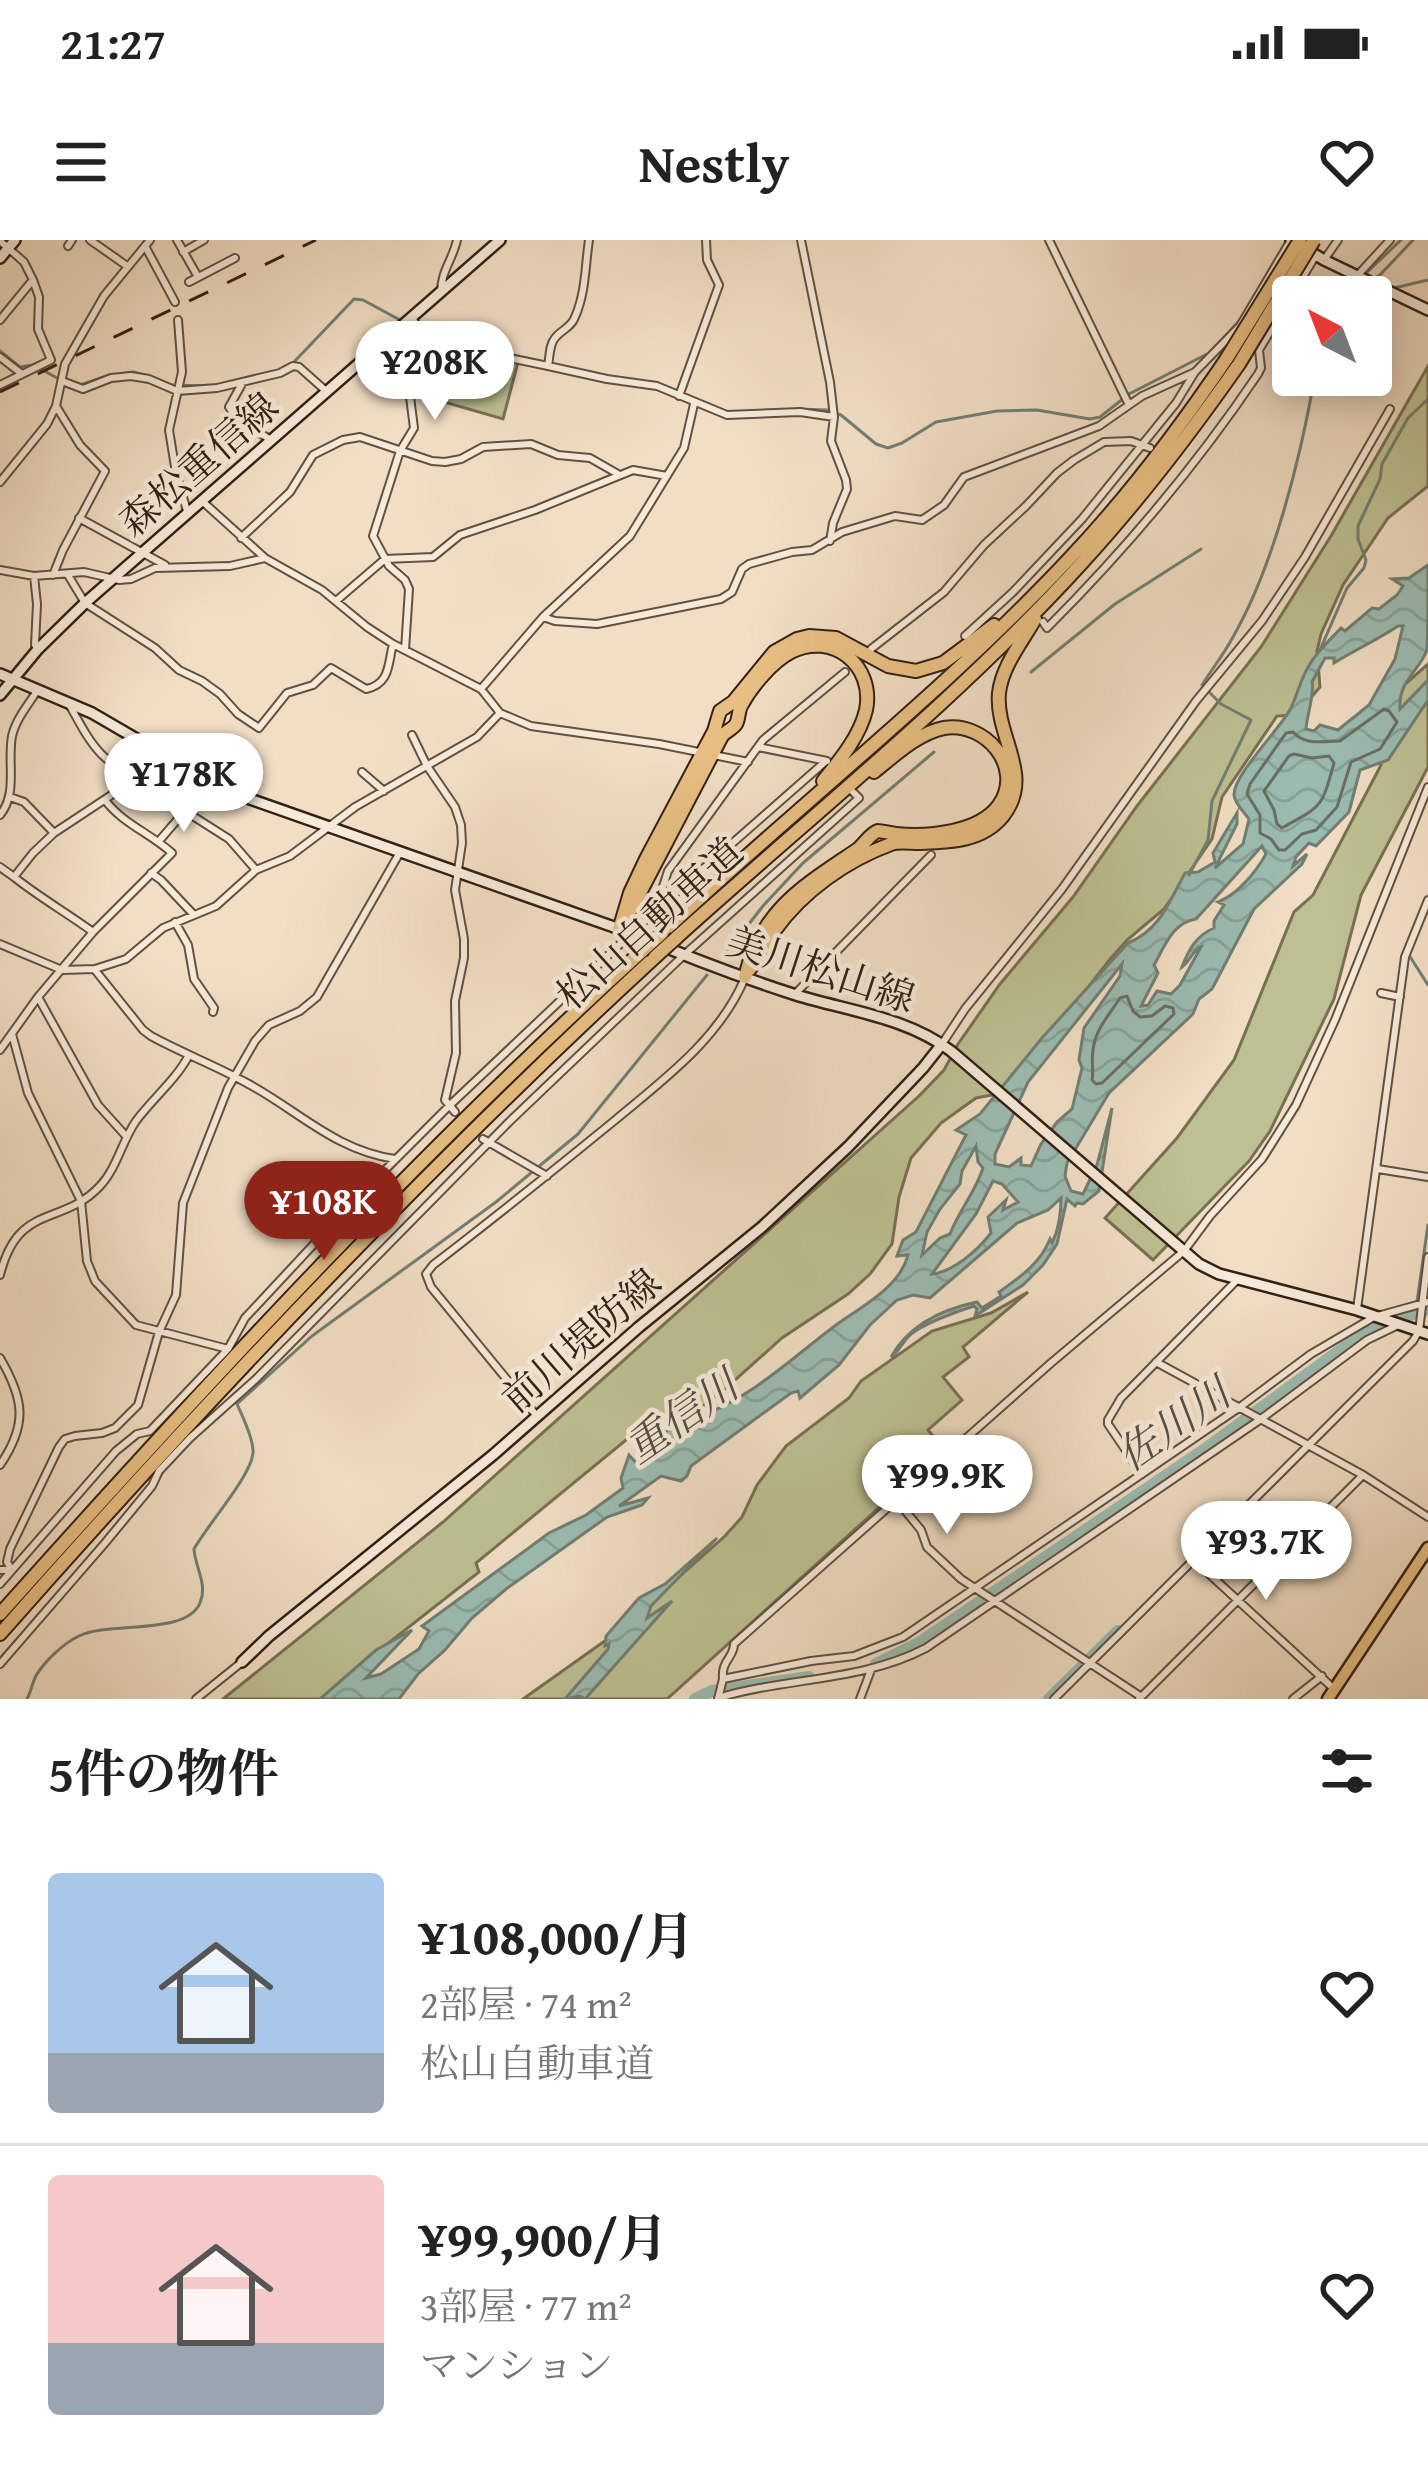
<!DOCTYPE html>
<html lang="ja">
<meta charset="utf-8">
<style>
:root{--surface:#fff;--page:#f2f2f2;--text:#222;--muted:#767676;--line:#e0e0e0;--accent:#8f2418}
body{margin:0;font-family:"Gentium Book Plus","Noto Serif JP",serif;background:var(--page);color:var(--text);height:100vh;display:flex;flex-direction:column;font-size:45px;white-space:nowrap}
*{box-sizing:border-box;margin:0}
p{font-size:39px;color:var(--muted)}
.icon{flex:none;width:66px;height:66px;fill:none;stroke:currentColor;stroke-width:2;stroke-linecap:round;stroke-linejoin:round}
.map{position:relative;height:1459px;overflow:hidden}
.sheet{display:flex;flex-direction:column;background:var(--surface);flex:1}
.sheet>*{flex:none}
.needle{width:78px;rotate:318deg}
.tools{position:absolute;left:1272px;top:36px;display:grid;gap:24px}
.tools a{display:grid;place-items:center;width:120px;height:120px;border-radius:12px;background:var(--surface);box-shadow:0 6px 30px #0003;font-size:60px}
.price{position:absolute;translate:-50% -102px;padding:0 27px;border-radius:42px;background:#fff;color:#222;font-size:39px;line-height:78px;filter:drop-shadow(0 3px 6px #0008)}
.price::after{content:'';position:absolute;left:50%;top:72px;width:36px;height:27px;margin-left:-18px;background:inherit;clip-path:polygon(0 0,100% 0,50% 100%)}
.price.selected{background:var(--accent);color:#fff}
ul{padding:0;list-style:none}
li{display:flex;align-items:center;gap:36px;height:300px;padding:0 48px}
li+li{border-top:3px solid var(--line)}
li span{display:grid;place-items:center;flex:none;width:336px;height:240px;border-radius:12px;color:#555}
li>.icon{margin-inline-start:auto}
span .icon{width:144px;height:144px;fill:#fffc;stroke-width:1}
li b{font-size:51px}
h2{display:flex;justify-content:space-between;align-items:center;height:144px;padding:0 48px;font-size:51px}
.status{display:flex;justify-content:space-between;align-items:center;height:84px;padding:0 60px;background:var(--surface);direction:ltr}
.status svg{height:33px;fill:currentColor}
header{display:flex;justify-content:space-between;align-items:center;height:156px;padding:0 48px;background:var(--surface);font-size:54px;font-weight:700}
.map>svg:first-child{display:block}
.grass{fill:#bdc092;stroke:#787054;stroke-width:3}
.water{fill:url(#water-waves);stroke:#727e73;stroke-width:3;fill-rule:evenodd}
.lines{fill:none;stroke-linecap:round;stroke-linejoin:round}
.shore{stroke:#686e64;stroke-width:3}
.stream{stroke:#727e73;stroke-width:3}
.river{stroke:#9bbcb1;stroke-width:12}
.street-casing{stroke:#635042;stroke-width:10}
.secondary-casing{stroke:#342016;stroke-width:14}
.primary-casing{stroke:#342016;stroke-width:15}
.highway-casing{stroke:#342016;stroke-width:16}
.street{stroke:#f6ead9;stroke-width:6}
.secondary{stroke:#f6ead9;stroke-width:9}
.primary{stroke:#e8bf82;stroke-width:10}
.highway{stroke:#e8bf82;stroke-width:12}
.rail{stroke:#342016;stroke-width:3;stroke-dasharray:21 21;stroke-linecap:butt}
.highway-bridge-casing{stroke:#342016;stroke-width:16;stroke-linecap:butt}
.highway-bridge{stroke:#e8bf82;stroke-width:12}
.labels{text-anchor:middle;stroke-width:9;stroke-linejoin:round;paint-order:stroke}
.street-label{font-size:39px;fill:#342016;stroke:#f6ead9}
.water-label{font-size:42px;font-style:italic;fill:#534f44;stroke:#f6ead9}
</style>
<div class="status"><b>21:27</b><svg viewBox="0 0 49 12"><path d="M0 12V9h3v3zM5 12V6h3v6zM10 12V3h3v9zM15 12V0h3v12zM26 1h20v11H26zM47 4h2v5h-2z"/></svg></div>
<header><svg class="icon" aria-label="menu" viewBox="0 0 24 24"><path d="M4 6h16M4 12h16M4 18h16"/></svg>Nestly<svg class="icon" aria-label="heart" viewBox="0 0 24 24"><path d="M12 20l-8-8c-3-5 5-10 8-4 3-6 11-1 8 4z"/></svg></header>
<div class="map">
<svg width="1428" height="1459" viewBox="0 0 1428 1459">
<defs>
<pattern id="water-waves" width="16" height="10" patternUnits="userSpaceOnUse" patternTransform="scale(3)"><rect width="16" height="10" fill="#9bbcb1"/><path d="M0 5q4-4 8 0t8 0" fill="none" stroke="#86a198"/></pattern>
</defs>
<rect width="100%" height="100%" fill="#f1dec4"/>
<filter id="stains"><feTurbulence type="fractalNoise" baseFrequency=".00167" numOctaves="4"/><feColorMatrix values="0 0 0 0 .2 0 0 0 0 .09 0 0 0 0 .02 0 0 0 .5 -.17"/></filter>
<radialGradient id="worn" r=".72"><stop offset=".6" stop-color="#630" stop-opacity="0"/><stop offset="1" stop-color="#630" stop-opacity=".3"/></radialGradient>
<path class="grass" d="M428,97L518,122L503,179L413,153Z
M1428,126V246L1388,278L1343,345L1321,394L1317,411L1320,447L1296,475L1277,476L1222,557L1212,599L1164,669L1127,700L1111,718L1071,769L1013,851L976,858L941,883L911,918L899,957L892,1004L870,1034L848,1054L782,1098L725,1149L690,1176L654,1177L476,1323L479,1332L391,1401L339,1459H223L443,1282L919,856L944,830L958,804L1000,744L1073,657L1137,566L1261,407L1331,296Z
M1428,424V527L1361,655L1334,759L1270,891L1249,921L1153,1020L1105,978L1177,898L1234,820L1294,672L1313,655L1381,525L1374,511L1369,476Z
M1028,1052L963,1107L969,1117L943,1137L962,1160L928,1190L944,1209L667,1459H523L616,1393L725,1296L742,1277L757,1245L786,1206L849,1158L861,1141L932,1091L991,1073Z"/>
<path class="water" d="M1428,325C1428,344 1428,395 1427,410C1418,433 1398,441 1400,469L1428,440V460L1388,520L1360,530L1349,572L1316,606L1309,603L1296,617L1293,626L1307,614L1302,624L1254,669L1212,749L1199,759L1193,774L1109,853L1067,923L1065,936L1071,951L1083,954L1097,925L1112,868L1099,951L1083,964L1077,963L1075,966L1067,959L1057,1004L1043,1025L1023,1045L975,1076L977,1069L974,1066C958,1071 922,1084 910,1095C902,1102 900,1111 891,1117C909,1085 943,1069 977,1062L982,1068L1001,1056L999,1052C1020,1037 1040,1024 1050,999L1052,1003C1059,989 1061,974 1061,958L1048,970L1017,983L930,1058L913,1055L897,1060L870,1085L839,1125L800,1158L798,1151L791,1153L691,1226L687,1236L681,1241L661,1236L619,1266L648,1258L642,1265L607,1277L506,1349L472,1378L445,1410L418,1434L399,1459H320L376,1410L412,1390L366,1438L381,1434L419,1409L429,1391L422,1386L549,1293L586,1275L623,1248L621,1238L629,1215L641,1228L650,1220L655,1210L643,1200C681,1185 720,1171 754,1148C782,1129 808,1106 836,1085C861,1067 900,1047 908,1015L897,1016L903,1000L916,992L966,895L956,890L980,874L1042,798L1128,703C1160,690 1169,662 1185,633L1198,632L1215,622L1213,613L1237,573V584L1215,628L1243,604L1249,579C1244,572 1235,564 1234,555C1233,535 1281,488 1291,468C1298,453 1301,437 1310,424C1318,410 1331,399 1341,388L1345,391L1372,368L1379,369L1397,355L1403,346L1392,339L1409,338ZM1398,386H1403L1395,419L1369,465L1338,490L1320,485L1314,491L1306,489C1307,475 1315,452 1312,442L1325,418H1334V423C1355,410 1377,400 1398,386ZM1262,606L1266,614C1256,632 1237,655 1218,662L1224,665L1214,681V688C1196,696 1189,709 1182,727C1191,721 1192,710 1201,707L1180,745L1171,754L1157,751L1148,765L1141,766L1158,733L1154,725C1165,706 1172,683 1196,679ZM1122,724L1120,736L1084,788L1079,820L1082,828L1072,869L1057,882L1041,904L1031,926L1021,925V918L1009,927L995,924V914L1028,842ZM976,906L978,922L983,928C975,953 959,970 950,994L940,998L922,1015L927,992L940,969L960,944L962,931ZM993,941L1002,944L1018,962L1003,970L1006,960L988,977L991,993C978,1010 953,1032 932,1034L976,974Z
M717,1298L651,1366L647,1378L672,1361L585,1459L580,1456L565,1459L608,1409L609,1404L605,1406L606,1396L639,1358L665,1344Z"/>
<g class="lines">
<path class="shore" d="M1384,469L1389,471L1397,482L1380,509L1351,522L1337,567L1316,590L1302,594L1285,610H1279L1271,599L1260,593V575L1247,554L1250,544L1286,493L1293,492C1306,506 1322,501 1340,501Z
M1294,514L1312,518L1329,516L1334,523C1321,570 1322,565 1282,588L1277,584L1274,570L1264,551L1289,516Z
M1127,756L1133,771L1140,777L1152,776L1165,766L1173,768L1174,774L1102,843L1096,844L1092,840C1094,829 1091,821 1093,810C1095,790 1109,775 1120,758Z"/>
<path class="stream" d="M1363,36L1401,0
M1371,40L1380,35L1413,0
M1390,49L1428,40
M1327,57L1355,40
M1342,57L1363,44
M1353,57L1375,52
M1283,74L1293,71
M0,111L20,127L33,125
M293,123L354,59L363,60L400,80
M41,129L57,138L71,141
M119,134L133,132L151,137
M618,138L656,143
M80,145L110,135
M171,145L209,146
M798,169L827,170L841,175L876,204L888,208L902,203L936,182L997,171L1037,170L1090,179L1100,177L1129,154L1211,112L1238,82
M1320,410L1347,348L1364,328L1366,320L1358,299V286L1380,239L1382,224L1408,178L1428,159
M1031,432L1115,364L1201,309
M1189,635L1208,600L1212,561L1251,480L1221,464L1202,445C1212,429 1224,414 1233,397C1274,326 1301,216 1315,135
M1409,715L1428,745
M723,717L763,666L803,623L934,512
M1427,1057L1428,1058
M1417,1062L1428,985
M1416,1073V1069
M27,1459C32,1450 32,1442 37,1434C46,1420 64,1403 79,1396C110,1381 186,1396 200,1363C208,1344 195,1327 194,1309C207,1285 255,1232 253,1210C252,1195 243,1178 237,1164L312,1096L496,962L578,894L707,735"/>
<path class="river" d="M876,1424L919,1403L1205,1209L1355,1099L1377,1087L1428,1069
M695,1459L712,1451L809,1437
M1049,1459L1118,1391"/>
<defs>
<path id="street" d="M90,0L127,26
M177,0L198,37
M589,0C585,26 586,52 575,77C571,88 562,89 555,98C549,105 550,116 548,126L607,139L657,146L727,175L800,172L834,177
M801,0L830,142L834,177L831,201L846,240L847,249L833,283L830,301
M1049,0L1129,165
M0,1L24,22L33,40L39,57L38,89L51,120L0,145
M68,6L72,0
M145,6L175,62
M183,12L204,0
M1324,20L1338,0
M1357,36L1390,0
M189,42L235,18
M441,52C441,31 453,19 457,0
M1371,57L1385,51
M0,80L32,41
M178,80L182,132L169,190L176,233L187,271
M424,93L495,115L548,126
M0,117L22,134
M62,141L83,149L111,138L131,136L149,139L177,151L217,148L280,133L293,126L299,127L326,151
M243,142L229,167L237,179L271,200
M679,156L719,45L707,20L706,0
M0,242L47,184L56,166L65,124L104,56L150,0
M202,261L265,318
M79,278L165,325
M241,298L290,252L313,215L343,200L360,197L432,221L445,222L461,219L483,207L531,204L558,215L590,218L618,234
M0,330L34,336L84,332L119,340L131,339L155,328L230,326L265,318L322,350L367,387L393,404L481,449L500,473L531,486L659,504L748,522
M53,335L63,310L105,231L80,205L56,166
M68,335L85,363L155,408L179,430L202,441L220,454L238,474L259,488L287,453L313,445L331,428L366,449C391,444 388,422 393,404
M34,336L37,364L35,405L38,409
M336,361L385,319L433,317L460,295L535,270L633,230L667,236
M543,377L555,381L597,384L721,359L732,352L742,329L749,324L792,312L812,310L842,292L895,276L922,280L944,265L964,237L1099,186L1142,156L1195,132
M1043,382L1047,388C1126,309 1196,226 1258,134L1261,128L1259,110L1316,15
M965,396L1013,352L1082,279L1176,163L1195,132L1240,86L1291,0
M871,409L944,352L984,305L1026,266L1057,233L1074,220L1104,202L1131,201L1150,208
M405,410L409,349L405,340L389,326L373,296L400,211L414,188L410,157L421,113L423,93L411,77
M481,449L543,377L630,296L684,208L694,164
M69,464C89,500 103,532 148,534L185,571L229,599L256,630
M412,495L427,526L455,567L461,585L462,603L455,650L464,699V718L455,761L456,813L445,860L455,872
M758,507L827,521
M362,532L384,551
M10,557L24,562L54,593
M0,575C18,553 7,523 12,496C16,479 28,465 37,451
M159,601L184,572
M0,627L14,637L33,613L54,593L122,548L142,501
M151,633L161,640L193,674
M14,637C39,657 67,673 93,692
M656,668L668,631L763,500L845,432
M175,682L188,705L194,739L214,768L213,772
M0,704L62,730L95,729L126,719L163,688L216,666L256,630L290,616L355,567L477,497L500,473
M95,730L143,790L151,796C182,813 214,825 245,842C298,870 334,910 395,919
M1381,753L1400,757
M795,754L931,615
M38,757L98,865L125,895
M12,794L28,853L81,961L87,1021L95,1041L136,1085L228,1109
M942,804L965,769L1062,649L1196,461L1262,381L1305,317L1390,169
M0,810L38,757L93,692L172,613C150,593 123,584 105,560
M483,899L547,936
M1378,929L1428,937
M0,1035C18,962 62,987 100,946C117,928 122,901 136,881C153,858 176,840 189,815
M1357,1069L1405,717L1428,660
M0,1118C24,1159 28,1184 0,1225
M1156,1122L1363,1235L1428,1277
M536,1175L431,1047L426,1034L433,1025C494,978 554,930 614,881C663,840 718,800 744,740
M1142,1234L1108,1184V1180L1121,1158L1236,1041
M903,1268L921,1290L927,1307L961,1339L1140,1456
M1194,1320L1333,1448
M0,1330H12
M12,1330L7,1322L10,1309L59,1207L65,1199L75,1196L102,1193L115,1188L138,1165L159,1092L176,1055L183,963L228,848L255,801L269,785L300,771L317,757L399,614
M0,1344L116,1211L137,1194L150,1191L228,1109L245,1078L357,958L449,866L655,671L826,521
M0,1424L105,1303L152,1246L159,1231L190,1198L256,1139L509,882L684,715L859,558L853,552
M723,1439C721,1420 734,1418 734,1404L1051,1123L1184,1011L1210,976L1262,919L1296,865L1335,780L1428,547
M718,1458C787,1437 861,1442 926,1408L1261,1179L1367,1100L1398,1085
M196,1459L242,1422
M718,1459L723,1439L811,1421L854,1416L903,1397L1240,1167L1311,1114L1374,1077L1428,1062
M860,1459L871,1430
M1054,1459L1413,1101L1419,1091L1428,1017
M1139,1459L1363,1235
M1293,1459L1322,1436"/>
<path id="secondary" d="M1291,0L1324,20L1428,70
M0,18L15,0
M0,434L92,473L195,533L250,559L631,693C685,716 740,737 796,755C848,771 906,777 951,811L1199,1024L1219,1034L1357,1070L1428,1094
M0,455L38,409L85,363L500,0
M242,1422L269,1396L493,1215L639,1087L762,987L848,907L923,828L942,804"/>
<path id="primary" d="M1328,1459L1428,1308"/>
<path id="highway" d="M631,670L722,496C726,491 733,489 736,484C739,479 738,472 741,466C751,447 772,422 791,412C832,391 875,425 866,470C860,496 840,520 823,541
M619,690L630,653L646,619L714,491L720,471L733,462L774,412L797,399L809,396L836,398L888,426L916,431L943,423L994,385
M662,693C796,567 942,454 1068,320C1127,258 1179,189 1227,118
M676,698C812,575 957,460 1080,325C1138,262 1190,194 1239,124
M750,729C759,716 766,702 775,690C803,651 847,620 891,604C898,601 910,603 918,603C949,602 982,602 1003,576C1035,535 995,497 999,453C1002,426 1022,402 1035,379
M745,737C761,669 805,645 858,609C864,604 871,593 878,591C881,591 894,594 896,594C928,597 979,593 999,565C1025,527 985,481 944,488C918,493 894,516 874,532
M0,1374C205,1145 414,918 642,711
M0,1394C208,1158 424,930 655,717"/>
</defs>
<use href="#street" class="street-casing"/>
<use href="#secondary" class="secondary-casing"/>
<use href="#primary" class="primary-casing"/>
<use href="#highway" class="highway-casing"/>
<use href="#street" class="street"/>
<use href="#secondary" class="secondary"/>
<use href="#primary" class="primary"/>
<use href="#highway" class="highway"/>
<path class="rail" d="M0,152L316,0"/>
<defs>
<path id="highway-bridge" d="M1227,118L1300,0
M1239,124L1314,0
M642,711L662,693
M655,717L676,698"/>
</defs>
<use href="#highway-bridge" class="highway-bridge-casing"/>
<use href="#highway-bridge" class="highway-bridge"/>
</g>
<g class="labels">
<g class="street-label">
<text transform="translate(198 224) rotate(-41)" y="14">森松重信線</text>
<text transform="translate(649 683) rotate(-42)" y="14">松山自動車道</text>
<text transform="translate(821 729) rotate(18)" y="14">美川松山線</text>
<text transform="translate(581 1100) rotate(-41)" y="14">前川堤防線</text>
</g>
<g class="water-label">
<text transform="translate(681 1176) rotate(-35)" y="15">重信川</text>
<text transform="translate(1173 1184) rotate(-35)" y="15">佐川川</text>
</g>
</g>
<rect width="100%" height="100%" filter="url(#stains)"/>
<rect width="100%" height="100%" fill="url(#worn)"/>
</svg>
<div class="tools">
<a><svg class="needle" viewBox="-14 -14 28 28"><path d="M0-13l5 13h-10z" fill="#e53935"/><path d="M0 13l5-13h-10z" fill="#767676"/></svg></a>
</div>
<b class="price" style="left:435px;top:183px">¥208K</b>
<b class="price" style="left:184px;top:595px">¥178K</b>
<b class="price selected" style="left:324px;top:1023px">¥108K</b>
<b class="price" style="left:947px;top:1297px">¥99.9K</b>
<b class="price" style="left:1266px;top:1363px">¥93.7K</b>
</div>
<section class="sheet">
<h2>5件の物件<svg class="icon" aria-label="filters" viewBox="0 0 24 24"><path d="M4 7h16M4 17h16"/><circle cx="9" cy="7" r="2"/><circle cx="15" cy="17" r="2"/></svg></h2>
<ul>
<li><span style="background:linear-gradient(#a9c7e8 75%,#9aa5b1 0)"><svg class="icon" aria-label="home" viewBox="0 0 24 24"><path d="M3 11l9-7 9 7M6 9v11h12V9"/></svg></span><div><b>¥108,000/月</b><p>2部屋 · 74 m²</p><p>松山自動車道</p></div><svg class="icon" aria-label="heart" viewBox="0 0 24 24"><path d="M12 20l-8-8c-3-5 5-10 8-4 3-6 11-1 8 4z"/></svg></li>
<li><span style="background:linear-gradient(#f6c9c9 70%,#9aa5b1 0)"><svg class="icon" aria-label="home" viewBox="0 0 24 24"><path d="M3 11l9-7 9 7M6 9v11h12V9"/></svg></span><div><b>¥99,900/月</b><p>3部屋 · 77 m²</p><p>マンション</p></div><svg class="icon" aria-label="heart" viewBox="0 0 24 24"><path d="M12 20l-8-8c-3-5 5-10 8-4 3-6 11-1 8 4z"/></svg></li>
</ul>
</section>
